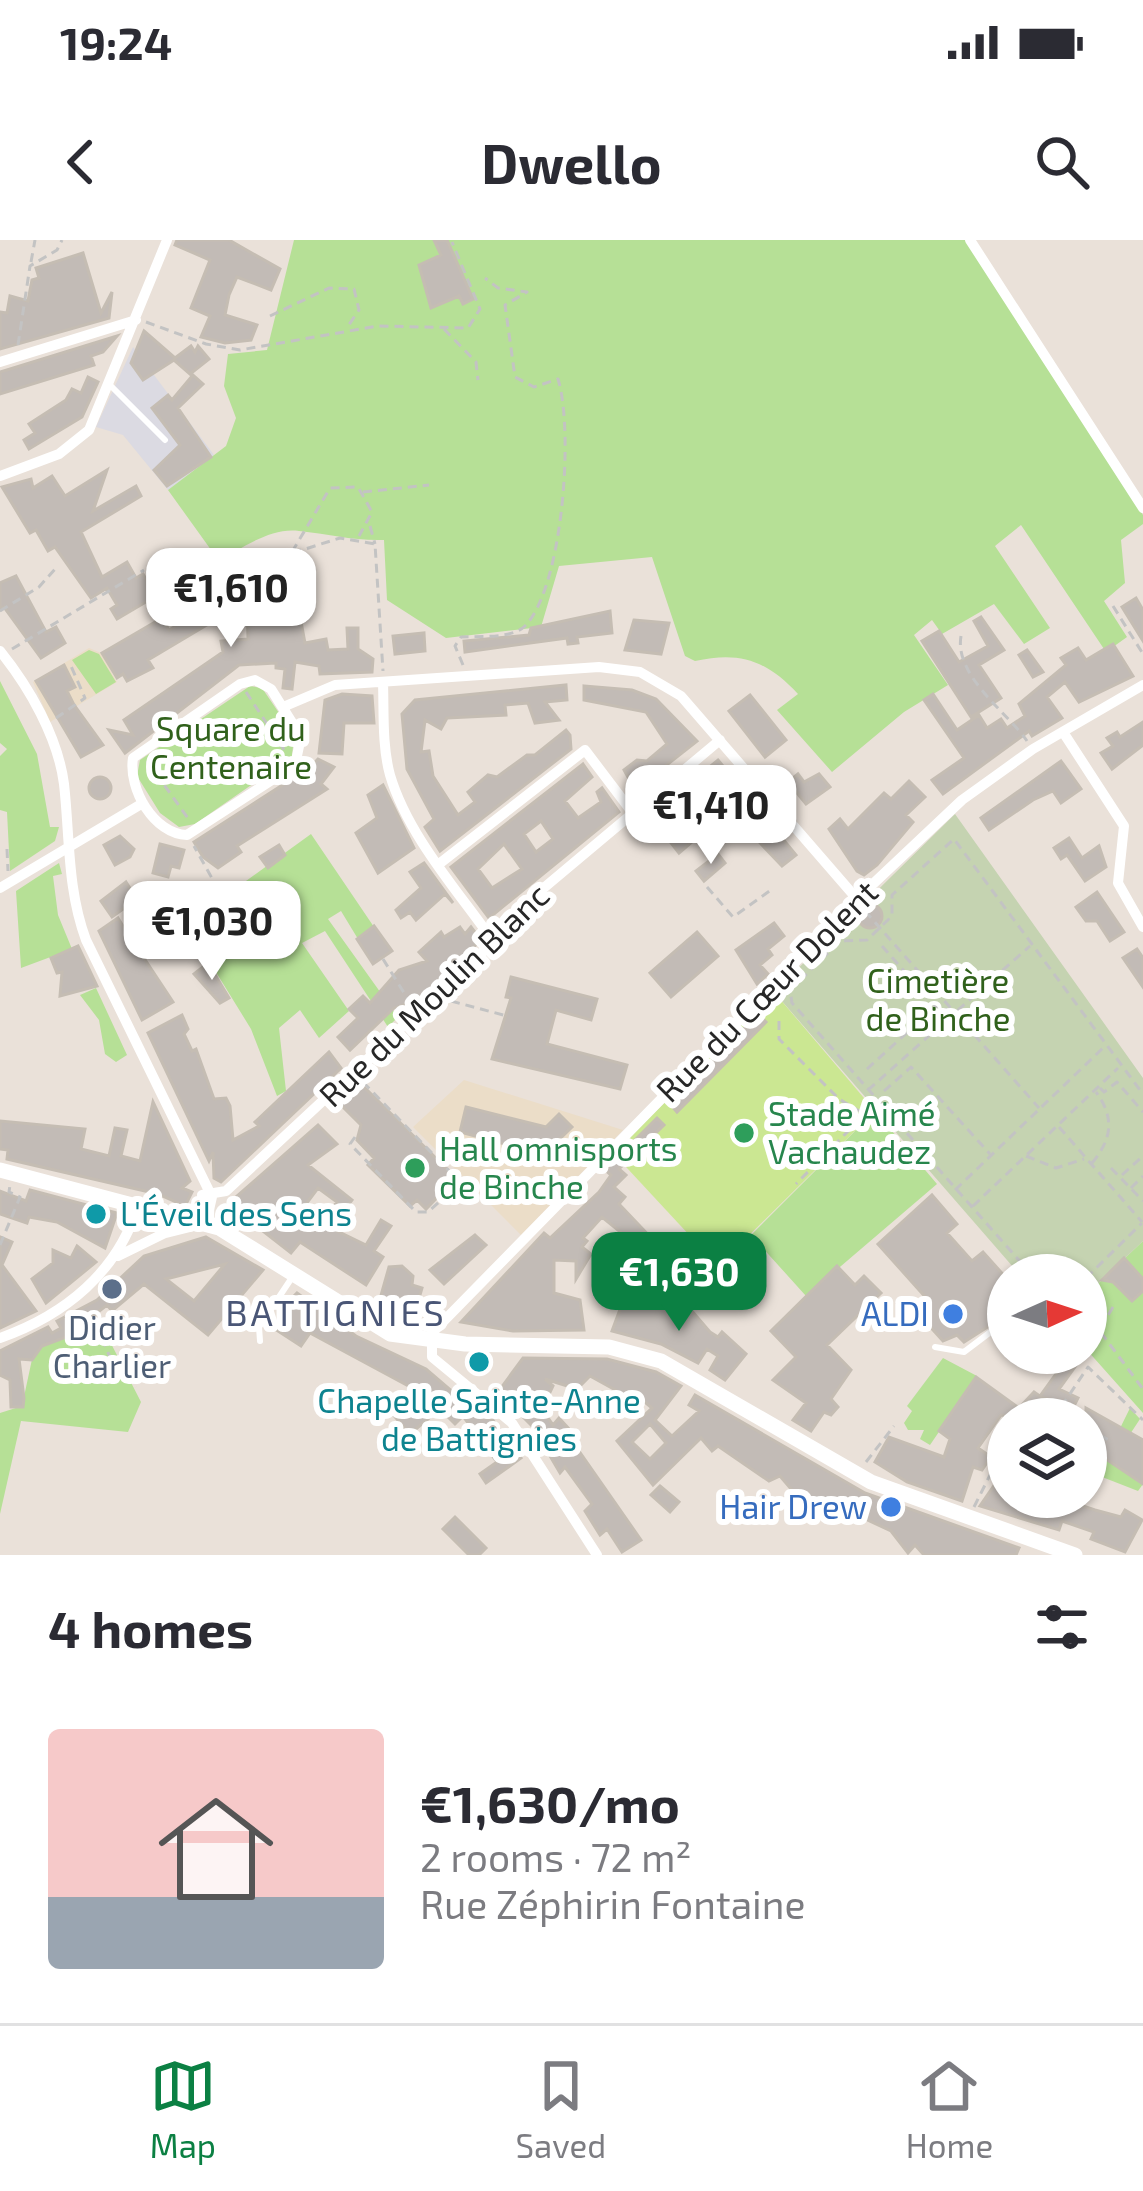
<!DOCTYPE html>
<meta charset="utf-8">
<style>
:root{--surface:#fff;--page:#f7f7f7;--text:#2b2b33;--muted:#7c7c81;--line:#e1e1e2;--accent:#0b8043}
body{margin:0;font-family:"Exo 2",sans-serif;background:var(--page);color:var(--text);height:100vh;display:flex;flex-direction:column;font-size:45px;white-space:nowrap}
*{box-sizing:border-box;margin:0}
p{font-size:39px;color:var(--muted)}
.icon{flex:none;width:66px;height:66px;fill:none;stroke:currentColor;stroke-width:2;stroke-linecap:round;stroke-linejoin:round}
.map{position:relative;height:1315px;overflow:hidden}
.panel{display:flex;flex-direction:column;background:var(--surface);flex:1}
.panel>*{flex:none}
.needle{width:78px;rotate:87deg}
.tools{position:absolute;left:987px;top:1014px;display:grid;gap:24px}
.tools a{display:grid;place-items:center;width:120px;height:120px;border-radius:50%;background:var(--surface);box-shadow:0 3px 9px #0004;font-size:60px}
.price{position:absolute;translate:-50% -102px;padding:0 27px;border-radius:24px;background:#fff;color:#222;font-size:39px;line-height:78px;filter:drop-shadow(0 3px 6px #0008)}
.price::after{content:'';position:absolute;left:50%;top:72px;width:36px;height:27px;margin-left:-18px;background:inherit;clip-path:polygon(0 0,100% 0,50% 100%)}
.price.selected{background:var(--accent);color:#fff}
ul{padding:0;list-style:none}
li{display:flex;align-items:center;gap:36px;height:300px;padding:0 48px}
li+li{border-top:3px solid var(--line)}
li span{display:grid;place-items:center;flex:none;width:336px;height:240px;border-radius:12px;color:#555}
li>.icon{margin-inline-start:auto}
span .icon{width:144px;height:144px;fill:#fffc;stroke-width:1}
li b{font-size:51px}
h2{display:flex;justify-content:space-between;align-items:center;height:144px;padding:0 48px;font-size:51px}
.status{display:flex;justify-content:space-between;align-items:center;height:84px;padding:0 60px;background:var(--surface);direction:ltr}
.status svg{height:33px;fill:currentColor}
header{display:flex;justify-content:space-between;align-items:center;height:156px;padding:0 48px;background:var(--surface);font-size:54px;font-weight:700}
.tab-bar{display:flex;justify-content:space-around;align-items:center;height:168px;border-top:3px solid var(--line);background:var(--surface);font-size:33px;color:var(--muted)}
.tab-bar a{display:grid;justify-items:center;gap:6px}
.tab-bar .selected{color:var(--accent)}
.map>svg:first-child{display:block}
.industrial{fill:#dbdae2}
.education{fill:#ebddc8}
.green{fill:#b6e096}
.cemetery{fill:#c5d3b1}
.pitch{fill:#cbe792}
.building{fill:#c2bbb6;stroke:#c5bdb3;stroke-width:3;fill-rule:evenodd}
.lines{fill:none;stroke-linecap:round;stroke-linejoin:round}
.path{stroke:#c3c3c3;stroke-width:3;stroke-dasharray:9 6;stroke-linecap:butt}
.service{stroke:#fff;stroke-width:6}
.minor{stroke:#fff;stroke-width:10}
.secondary{stroke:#fff;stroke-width:15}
.leisure-dot{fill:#2e9e5b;stroke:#fff;stroke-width:4.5}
.culture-dot{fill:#0f9aa8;stroke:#fff;stroke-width:4.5}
.service-dot{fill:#5c6f8a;stroke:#fff;stroke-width:4.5}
.shop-dot{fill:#3f7fe0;stroke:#fff;stroke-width:4.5}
.labels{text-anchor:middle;stroke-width:12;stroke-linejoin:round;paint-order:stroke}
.park-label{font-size:33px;fill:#30611b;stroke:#fff}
.street-label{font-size:33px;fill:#272727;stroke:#fff}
.leisure-label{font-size:33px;fill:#27864d;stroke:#fff;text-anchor:start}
.culture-label{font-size:33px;fill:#0d838f;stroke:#fff;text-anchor:start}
.shop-label{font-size:33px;fill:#366cbe;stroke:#fff;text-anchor:end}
.service-label{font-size:33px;fill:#4e5e75;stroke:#fff}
.neighbourhood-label{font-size:36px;letter-spacing:3px;fill:#4a5676;stroke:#fff}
</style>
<div class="status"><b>19:24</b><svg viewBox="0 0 49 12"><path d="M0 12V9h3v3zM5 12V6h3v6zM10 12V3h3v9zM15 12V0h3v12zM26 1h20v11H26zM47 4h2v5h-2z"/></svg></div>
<header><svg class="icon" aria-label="back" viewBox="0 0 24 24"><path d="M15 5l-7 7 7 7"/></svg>Dwello<svg class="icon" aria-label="search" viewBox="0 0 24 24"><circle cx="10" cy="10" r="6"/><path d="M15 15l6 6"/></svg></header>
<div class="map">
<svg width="1143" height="1315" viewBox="0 0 1143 1315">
<rect width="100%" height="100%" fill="#eae1d9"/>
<path class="industrial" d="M133,107L214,215L168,250L123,195L96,187Z"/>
<path class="education" d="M89,408L101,413L117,442L50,482L33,442Z
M464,840L623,890L521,995L413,887Z"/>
<path class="green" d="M294,0H966L1143,275V284L1121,300L1125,343L1104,361L1127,397L1106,412L1021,285L995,306L1050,388L1024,404L994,364L942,394L932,380L914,395L948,445L904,472L832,532L777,470L798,454C766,420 740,411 695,421L685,416L652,317L559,326L541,387L446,398L387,360L384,300C354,301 328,294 299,291C272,287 241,308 219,321L168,250L226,206L236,178L224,146L228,114L267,110Z
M89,410L99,414L116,442L96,454L72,420Z
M0,441L37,514L50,587H59L55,601L10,631L7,572L0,570V516L7,509L0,503Z
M250,446L262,448L294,495L292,517L195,584L179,587L160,573L137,536L140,520Z
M311,594L374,687L358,699L341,671L328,679L398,777L388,787L325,691L302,703L349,771L319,798L300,770L279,788L286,851L277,856L251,789L190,690L232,663L228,654Z
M59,623L62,634L53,636L58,675L72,709L21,728L16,651Z
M96,748L127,815L116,822L105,814L99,780L80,755Z
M875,871L937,944L806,1056L751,995Z
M1143,1001V1173L1086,1109V1055Z
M101,1084L141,1162L128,1192L21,1181L0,1274V1173L22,1166L34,1110Z
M943,1118L977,1136L930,1205L920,1199L924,1190H908L904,1183L912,1171L907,1166Z
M1130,1168L1140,1179L1111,1223L1143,1244L1138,1251L1097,1235Z"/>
<path class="cemetery" d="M955,574L1143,838V1001L1086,1055V1035H1020L774,752Z"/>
<path class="pitch" d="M774,752L875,871L718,1026L614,914Z"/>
<path class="building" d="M177,0H229L280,29L271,50L237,37L229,55L225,75L257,85L251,100L225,103L201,97L210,76L191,68L210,20L175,5Z
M434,0H447L473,59L463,64L459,56L431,68L419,25L441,15Z
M83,13L101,73L112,52L109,78L0,109V72L7,73L10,56L28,61L32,40L39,38L36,28Z
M144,91L175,118L191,106L195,112L198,106L209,119L190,134L174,120L143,140L131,123Z
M117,96L103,112L91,116L94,125L0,154V132Z
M193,135L203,144L178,168L211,217L167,246L154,230L180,205L152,168L168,155L172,160Z
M88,137L98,142L82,177L29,209L24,200L35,193L29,184L66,160L72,149L81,153Z
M107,230L93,271L136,246L141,256L81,292L102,337L127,322L136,338L143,334L156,356L117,379L111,369L117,365L107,348L91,358L55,307L48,311L36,290L30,293L2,247L31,239L33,248L52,236L65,256Z
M281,323L293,339L305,403L326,399L328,410L348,409L347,388H358V409L373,419L372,432L320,434L319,426L295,422L292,449L283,448L285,429L276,428V423L239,425L125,513L109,490L133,495L124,480L223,412L221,401L248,399L247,361L148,420L153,428L127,441L123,434L117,438L102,413L162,378L169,390Z
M16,336L46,392L56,387L65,403L41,418L4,367L0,370V343Z
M1136,358L1143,370V401L1122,367Z
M610,371L612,393L577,397L578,403L568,404L567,398L465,412L464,401L529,395L531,388Z
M981,377L1004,410L979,425L1001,458L971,477L922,401L939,391L959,422L988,406L974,381Z
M634,380L669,383L661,414L625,410Z
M424,393L425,411L395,414L393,396Z
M1113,404L1133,436L1079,462L1065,442L1047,457L1062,478L1032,496L1029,491L943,554L932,540L964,518L924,460L933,454L957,490L979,475L987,488L1001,479L1007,488L1025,476L1019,464L1066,425L1061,418L1078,408L1086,420Z
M1027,410L1043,432L1033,437L1019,415Z
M64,425L75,447L67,451L74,465L103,505L81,517L36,441Z
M566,445L567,460L545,462L559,480L535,483L528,463L505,465L506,475L447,478L441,489L425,480L421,512L429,511L433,536L458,575L475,562L468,552L488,535L497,537L527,515H535L566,490L570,495L571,509L440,611L425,587L434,579L407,529L402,474L415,460Z
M584,446L632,450L656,459L697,501L635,550L624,530L637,520L647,521L667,504L646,472L584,460Z
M342,454L372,456L374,483H344L342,514L319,513L325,460Z
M750,455L786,500L765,517L729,471Z
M1143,482V505L1112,529L1101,513L1113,506L1107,498L1117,492L1120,497Z
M318,519L334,527L321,544L327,549L237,606L241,612L218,628L203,617L194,602L295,537L298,540Z
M718,520L796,615L782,626L744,586L738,591L718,566L723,560L700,535Z
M1061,521L1081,549L1061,563L1053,551L1033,560L989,590L981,578Z
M583,524L592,537L565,561L578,578L601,562L597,552L602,548L619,572L489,678L451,627ZM541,581L553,599L536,612L524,594ZM504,604L522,629L492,648L478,629Z
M798,534L804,542L819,534L830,547L806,564L788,542Z
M89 548a11 11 0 1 1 22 0a11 11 0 1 1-22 0Z
M909,541L925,557L906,575L913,582L877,625L864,635L857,631L829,589L840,579L848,589L884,553L891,559Z
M383,545L414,608L378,633L356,593L377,578L368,555Z
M687,574L695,585L686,592L693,601L679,613L657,585L668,577L674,585Z
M120,596L134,609L130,617L115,625L104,605Z
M1069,598L1082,618L1099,606L1106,627L1085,641L1067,615L1061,619L1054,608Z
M160,604L184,610L179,628L171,626L168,637L153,633Z
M279,605L285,615L268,628L260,617Z
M718,614L725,623L704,641L696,631Z
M424,623L453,663L445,654L416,680L410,672L401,678L396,670L421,648L410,632Z
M126,642L137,659L112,677L101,661Z
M226,652L232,661L186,692L169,686L177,663L198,671Z
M1097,652L1124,692L1110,701L1097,681H1086L1076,667Z
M858 676a12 12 0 1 1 24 0a12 12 0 1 1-24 0Z
M118,678L134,704L150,694L155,702L140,712L173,762L142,780L99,691Z
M774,683L784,696L768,709L772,715L760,725L768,734L757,744L736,710Z
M374,686L392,711L373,724L357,699Z
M460,687L465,694L471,687L481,700L416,761L394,768L350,810L338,797L358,778L349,769L363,756L370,763L399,730L427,721L419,712L441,692L444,697Z
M697,692L718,716L671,757L650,733Z
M78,706L97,746L60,756L62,732L57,733L51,718Z
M1137,709L1143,718V747L1123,718Z
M208,723L229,758L220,763L194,734Z
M511,737L597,759L591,780L556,770L547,804L627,825L620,849L492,819L511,758L506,757Z
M758,774L766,782L677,872L670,864Z
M182,775L188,789L184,794L192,811L196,809L214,859L226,858L230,866L233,900L259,886L255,882L329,812L341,828L221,942L214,938L213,912L209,921L148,793Z
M361,844L456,938L426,969L417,960L410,966L368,925L374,918L357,900L361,885L340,864Z
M153,862L190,941L182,948L192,952L185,966L158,954L7,919L8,910L0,909V881L85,889L81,909L109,916L115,888L127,890L121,916L140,921Z
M466,867L546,887L559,874L572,887L535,923L519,908L460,892Z
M657,878L664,885L619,929L626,935L614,947L625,957L619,964L657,1004L664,997L675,1009L684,1001L693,1010L699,1020L692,1027L700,1031L693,1042L672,1031L654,1048L636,1036L650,1016L602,977L583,998L587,1001L582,1007L591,1014L576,1039V1021L554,1020V1053L580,1060L584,1090L513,1091L461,1082L544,993L550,998L599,952L611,935L605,930Z
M318,885L337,904L308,925L352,960L331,988L366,1005L381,980L391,986L374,1011L383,1017L366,1045L300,1002L291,1013L228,964ZM318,948L337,962L316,990L297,976Z
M30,950L117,973L105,1008L57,982L29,977L27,983L0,974V951L26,961Z
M932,955L957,984L947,993L972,1021L983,1012L1008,1040V1074L964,1102L957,1095L943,1101L916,1071L928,1060L878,1004Z
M475,995L486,1005L444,1044L430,1030Z
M0,997L12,1002L2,1025L36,1071L0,1088Z
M206,997L263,1030L208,1095L144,1044L112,1071L107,1065L89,1079L93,1087L42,1106L32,1120L19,1119L24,1158L23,1167H11L10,1140L0,1135V1111L48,1087L52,1093L61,1088L57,1081L97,1060L144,1016ZM225,1024L194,1061L166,1039Z
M77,1006L96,1022L46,1063L32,1039L53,1023V1010L71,1018Z
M1124,1018L1143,1039V1051L1132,1061L1113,1042L1102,1040Z
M402,1026L413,1036L412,1045L422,1048L414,1076L378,1066L389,1027Z
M837,1026L855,1045L864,1036L881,1053L827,1105L851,1130L831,1159L838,1167L831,1175L824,1172L811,1191L793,1180L806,1163L773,1140L796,1117L771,1091Z
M297,1053L356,1096L426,1129L483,1178L492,1179L521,1218L486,1243L480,1234L497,1222L463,1176L455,1184L440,1169L410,1194L390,1171L414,1149L310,1093L301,1106L275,1089L287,1070L283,1067Z
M651,1054L679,1077L691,1070L710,1092L718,1097L722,1092L746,1114L725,1140L710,1130L718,1116L707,1109L698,1123L661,1104L612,1091L622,1064L636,1070Z
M1071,1113H1085L1059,1149L1078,1158L1072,1170L1040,1156Z
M523,1118L607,1119L656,1132L681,1146L655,1180L672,1196L699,1171L689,1165L695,1155L865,1253L1019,1308L1016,1315H924L915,1305L908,1313L891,1291L842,1268L827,1264L817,1273L809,1270L780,1236L769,1241L718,1206L712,1211L701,1198L653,1245L617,1201L652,1168L633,1152L628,1157L590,1136L577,1149L545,1139L553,1146L542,1169L553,1185L559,1178L570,1190L572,1201L641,1300L622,1312L607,1289L600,1295L585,1271L592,1264L565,1227L560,1233L533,1187L498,1152ZM650,1184L666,1203L650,1219L632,1202Z
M976,1137L1019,1168L1034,1152L1044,1159L1032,1179L1001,1175L978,1208L991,1217L982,1230L973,1227L962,1261L907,1242L875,1222L889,1197L944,1217L950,1199L939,1191Z
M1086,1168L1143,1200V1244L1103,1217L1097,1234L1086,1231Z
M1008,1225V1257H1069L1068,1261L1095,1270L1121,1277L1125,1270L1142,1280L1125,1312L1091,1299L1094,1292L1062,1281L1059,1290L980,1266Z
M660,1246L679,1262L670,1272L651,1255Z
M455,1277L486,1308L479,1315H469L443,1289Z"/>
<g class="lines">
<path class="path" d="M31,22L35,0
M270,76L329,48L354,49L359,70L346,89
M146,82L206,104L240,110L378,86L468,88L480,69L452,2
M444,89L476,122L478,140
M18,105L30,26L57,10L62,0
M363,252L429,245
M370,286L375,304
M292,312L330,248L358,247L372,272L359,296
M264,322L340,298L375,304L383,431
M1113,366L1143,414
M0,371L39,347L55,329
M961,396C954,436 1008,473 1027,501
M12,409L144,330
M463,425L455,406L461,397C479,396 512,399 525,386C563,347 574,190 558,139L534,147L515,137L505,65L527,52L498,48L485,38
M246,452L287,514
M56,478L85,458L71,426
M147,521L190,581
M7,609L8,631
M707,647L733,677L771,650
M193,668L218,649L194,606
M865,671L1039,868
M882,706L935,766L954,772
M383,719L411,764
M451,761L507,776
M779,781V799L839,859L861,872L860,879L796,944
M867,829L934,768
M363,842L458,940
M1100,848L1104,852L1117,842L1143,872
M868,850L1030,706
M884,851L911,827L990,914
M1059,887L1142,982
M355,897L350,904L416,972H428L461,942
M1026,916L1056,928L1084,919
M1092,923C1112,899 1115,878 1096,852
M1111,928L1143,961
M1122,935L1143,916
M1131,948L1143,936
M955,950L1103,808
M973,966L1118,828
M0,1005L20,957L9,952L10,945
M1032,1035L792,763L790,750L840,701L867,700L892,676V655L954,599L1143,854
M1086,1038L1142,983
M1113,1067L1099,1090L1143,1149
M97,1084L109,1115L136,1147
M1053,1179L1088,1127L1143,1180
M1086,1189L1109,1200
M1086,1216L1095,1219
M866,1222L894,1186
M974,1267L1008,1199"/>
<path class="service" d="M111,146L165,200
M260,1101L259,1087L291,1039
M935,1107L964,1112L1005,1081"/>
<path class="minor" d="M970,0L1143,268
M0,122L136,80
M0,236L59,214L89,190L167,0
M0,411C29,447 58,497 64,544C70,597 67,649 86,700L212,957L206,983L166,993
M255,440L271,449L301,497L295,525L187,595C154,594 128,549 133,518L240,444Z
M383,442C384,472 382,506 390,535C408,596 458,651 493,701
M283,467L335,445L599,427L640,432L681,456L857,659
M1063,492L1124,586L1118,643L1143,687
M439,624L585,510L635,576
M0,648L143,563
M202,955L226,951L520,677L533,657L720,500
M118,1016L169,991
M0,1098C65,1075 118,1032 138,965
M597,1315L512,1183L432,1117V1093L857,659L962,560L1033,509L1143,445"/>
<path class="secondary" d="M0,930L219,988L390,1094L465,1104L609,1107L661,1121L871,1242L1075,1315"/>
</g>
<g class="leisure-dot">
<circle cx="744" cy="893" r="12"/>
<circle cx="415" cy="928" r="12"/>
</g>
<g class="culture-dot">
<circle cx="96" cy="974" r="12"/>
<circle cx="479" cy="1122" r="12"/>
</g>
<circle class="service-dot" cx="112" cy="1049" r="12"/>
<g class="shop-dot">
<circle cx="953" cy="1074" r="12"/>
<circle cx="891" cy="1267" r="12"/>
</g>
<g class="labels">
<g class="park-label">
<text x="231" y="501">Square du<tspan x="231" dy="38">Centenaire</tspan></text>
<text x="938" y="753">Cimetière<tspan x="938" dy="38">de Binche</tspan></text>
</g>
<g class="street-label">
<text transform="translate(767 751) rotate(-45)" y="12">Rue du Cœur Dolent</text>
<text transform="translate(434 755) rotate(-44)" y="12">Rue du Moulin Blanc</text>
</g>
<g class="leisure-label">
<text x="768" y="886">Stade Aimé<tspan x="768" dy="38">Vachaudez</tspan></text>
<text x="439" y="921">Hall omnisports<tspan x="439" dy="38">de Binche</tspan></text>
</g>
<g class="culture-label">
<text x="120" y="986">L'Éveil des Sens</text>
<text x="479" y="1173" text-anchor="middle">Chapelle Sainte-Anne<tspan x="479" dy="38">de Battignies</tspan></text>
</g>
<g class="shop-label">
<text x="929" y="1086">ALDI</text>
<text x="867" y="1279">Hair Drew</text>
</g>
<g class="service-label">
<text x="112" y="1100">Didier<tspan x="112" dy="38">Charlier</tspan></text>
</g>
<g class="neighbourhood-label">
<text x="336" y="1086">BATTIGNIES</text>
</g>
</g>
</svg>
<div class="tools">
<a><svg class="needle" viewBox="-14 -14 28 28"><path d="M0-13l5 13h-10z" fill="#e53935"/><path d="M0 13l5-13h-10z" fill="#7c7c81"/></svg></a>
<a><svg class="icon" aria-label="layers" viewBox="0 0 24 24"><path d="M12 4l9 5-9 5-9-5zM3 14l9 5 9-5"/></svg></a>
</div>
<b class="price" style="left:231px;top:410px">€1,610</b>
<b class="price" style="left:711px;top:627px">€1,410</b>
<b class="price" style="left:212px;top:743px">€1,030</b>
<b class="price selected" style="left:679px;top:1094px">€1,630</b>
</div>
<section class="panel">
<h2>4 homes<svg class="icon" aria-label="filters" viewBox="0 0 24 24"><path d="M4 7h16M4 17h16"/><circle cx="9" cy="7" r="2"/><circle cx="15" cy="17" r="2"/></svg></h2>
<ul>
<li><span style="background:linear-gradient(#f6c9c9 70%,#9aa5b1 0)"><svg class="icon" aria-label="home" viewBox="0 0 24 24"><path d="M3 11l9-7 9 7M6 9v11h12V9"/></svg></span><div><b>€1,630/mo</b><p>2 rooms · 72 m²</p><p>Rue Zéphirin Fontaine</p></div></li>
</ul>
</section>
<nav class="tab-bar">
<a class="selected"><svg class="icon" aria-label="map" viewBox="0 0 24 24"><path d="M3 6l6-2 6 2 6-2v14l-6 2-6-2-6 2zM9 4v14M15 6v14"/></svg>Map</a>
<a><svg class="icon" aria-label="saved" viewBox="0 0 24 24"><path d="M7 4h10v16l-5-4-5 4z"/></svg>Saved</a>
<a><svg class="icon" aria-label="home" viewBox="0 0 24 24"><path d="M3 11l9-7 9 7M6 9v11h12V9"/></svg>Home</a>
</nav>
